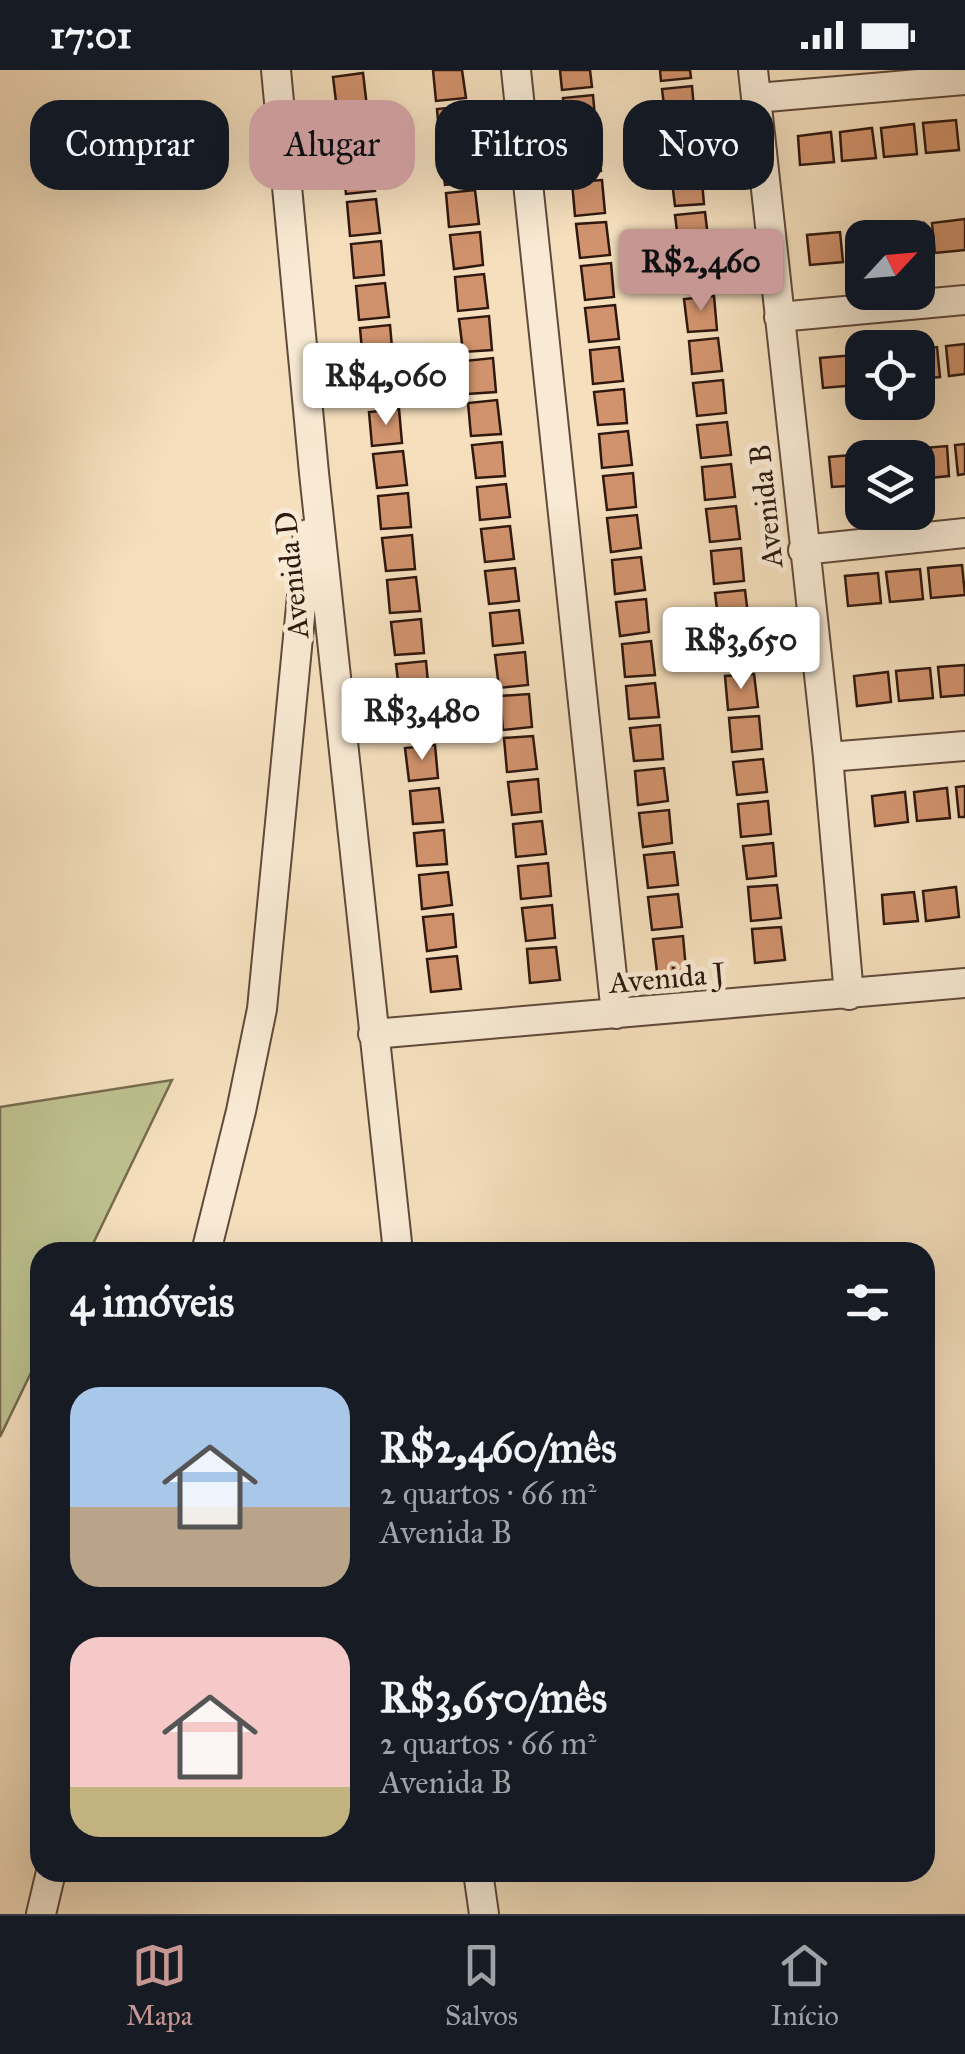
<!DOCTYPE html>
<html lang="pt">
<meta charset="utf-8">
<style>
:root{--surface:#171b24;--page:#20242c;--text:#f1f3f6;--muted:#9ea1a6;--line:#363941;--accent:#c59692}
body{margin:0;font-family:"IM FELL Great Primer",serif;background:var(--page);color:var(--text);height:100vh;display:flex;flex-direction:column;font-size:38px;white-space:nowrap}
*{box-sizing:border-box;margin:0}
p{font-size:32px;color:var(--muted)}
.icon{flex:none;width:55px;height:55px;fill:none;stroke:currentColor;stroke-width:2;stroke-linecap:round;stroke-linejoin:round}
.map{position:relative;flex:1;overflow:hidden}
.side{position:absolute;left:30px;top:1172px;width:905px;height:640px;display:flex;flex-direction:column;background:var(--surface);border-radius:30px;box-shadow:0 10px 40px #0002}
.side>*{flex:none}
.hud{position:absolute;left:30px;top:30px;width:905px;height:90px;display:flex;gap:20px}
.needle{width:65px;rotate:64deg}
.tools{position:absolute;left:845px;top:150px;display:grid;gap:20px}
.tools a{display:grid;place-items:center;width:90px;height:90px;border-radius:20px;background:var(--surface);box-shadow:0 10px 40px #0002;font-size:50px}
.price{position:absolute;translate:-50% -85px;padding:0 22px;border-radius:10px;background:#fff;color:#222;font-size:32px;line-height:65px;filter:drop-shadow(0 2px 5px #0008)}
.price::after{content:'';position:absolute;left:50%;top:60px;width:30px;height:22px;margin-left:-15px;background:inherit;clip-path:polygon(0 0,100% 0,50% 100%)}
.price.current{background:var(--accent);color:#111}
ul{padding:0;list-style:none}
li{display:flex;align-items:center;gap:30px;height:250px;padding:0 40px}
li span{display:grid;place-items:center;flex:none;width:280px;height:200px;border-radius:30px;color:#555}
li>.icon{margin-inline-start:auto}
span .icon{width:120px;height:120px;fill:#fffc;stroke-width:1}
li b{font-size:42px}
h2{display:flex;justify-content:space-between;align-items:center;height:120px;padding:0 40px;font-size:42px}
.pill{padding:0 35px;border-radius:30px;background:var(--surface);box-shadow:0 10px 40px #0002;font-size:35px;line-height:90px}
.pill.current{background:var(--accent);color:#111}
.status{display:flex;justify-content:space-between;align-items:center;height:70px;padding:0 50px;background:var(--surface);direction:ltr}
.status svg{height:28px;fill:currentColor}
.tab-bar{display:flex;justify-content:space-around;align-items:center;height:140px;border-top:2px solid var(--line);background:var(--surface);font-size:28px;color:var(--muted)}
.tab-bar a{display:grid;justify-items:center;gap:5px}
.tab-bar .current{color:var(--accent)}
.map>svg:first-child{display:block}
.green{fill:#bec18f;stroke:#776c4f;stroke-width:2.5}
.building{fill:#d1936d;stroke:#30180f;stroke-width:2.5}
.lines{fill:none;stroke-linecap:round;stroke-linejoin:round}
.minor-casing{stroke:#614a3a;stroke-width:32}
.minor{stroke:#f8ead4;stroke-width:28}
.labels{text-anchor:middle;stroke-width:10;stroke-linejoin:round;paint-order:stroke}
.street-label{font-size:30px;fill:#30180f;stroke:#f8ead4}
</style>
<div class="status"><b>17:01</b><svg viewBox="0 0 49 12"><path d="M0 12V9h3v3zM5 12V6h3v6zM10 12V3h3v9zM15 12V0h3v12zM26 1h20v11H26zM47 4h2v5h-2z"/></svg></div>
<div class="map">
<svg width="965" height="1844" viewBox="0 0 965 1844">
<rect width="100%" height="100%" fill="#f5dfbd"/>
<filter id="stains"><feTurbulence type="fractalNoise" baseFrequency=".002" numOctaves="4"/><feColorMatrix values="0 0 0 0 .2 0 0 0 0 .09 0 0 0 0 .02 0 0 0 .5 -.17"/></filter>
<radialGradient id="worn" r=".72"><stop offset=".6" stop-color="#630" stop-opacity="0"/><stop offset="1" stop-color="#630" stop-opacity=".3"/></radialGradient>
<path class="green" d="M172,1010L89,1182H40V1284L0,1367V1037Z"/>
<path class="building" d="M433,0H462L466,28L436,31Z
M560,0H590L592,17L562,20Z
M660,0H690L691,8L661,11Z
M363,3L367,37L337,40L333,7Z
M692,16L695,50L666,53L662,19Z
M593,25L596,59L566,62L563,28Z
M466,36L470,70L440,73L437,39Z
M367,45L371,79L341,82L338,49Z
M956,50L959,80L926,83L923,53Z
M914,54L917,84L884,87L881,58Z
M696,58L700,92L670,95L667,61Z
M872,58L876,88L842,91L840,62Z
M831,62L834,92L800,95L798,66Z
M597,67L601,101L571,104L568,71Z
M471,78L475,112L445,115L441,81Z
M372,87L375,121L346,124L342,91Z
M701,100L704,134L675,136L671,103Z
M602,110L605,143L575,146L572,112Z
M475,120L479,154L449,157L446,123Z
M376,129L380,163L350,166L347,132Z
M705,142L709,176L679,178L675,145Z
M965,149V180L935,183L932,153Z
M606,152L610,185L580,188L576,154Z
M924,153L927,183L918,184V168H892L891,157Z
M882,157L883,168H862V190L852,191L849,161Z
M480,162L483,195L454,199L450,165Z
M840,162L843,192L810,195L807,165Z
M381,171L384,205L354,208L351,174Z
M709,184L713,218L684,220L680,187Z
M611,193L614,227L585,230L581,196Z
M484,204L488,238L458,241L455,207Z
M385,213L389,247L359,250L356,216Z
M714,226L717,260L688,262L684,229Z
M615,235L619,269L589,272L585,238Z
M489,246L492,280L463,282L459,249Z
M390,255L393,289L363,292L360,258Z
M718,268L722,301L692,304L689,271Z
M965,274V304L949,306L946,276Z
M619,277L623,311L593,314L590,280Z
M937,277L940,307L918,309V279Z
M854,285L857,315L823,318L820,288Z
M493,288L496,322L467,324L464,291Z
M394,297L398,331L368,334L365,300Z
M723,310L726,343L697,346L693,313Z
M624,319L627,353L598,355L594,322Z
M497,330L501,364L471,366L468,333Z
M399,339L402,373L372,376L369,342Z
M727,352L731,385L701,388L697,355Z
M628,361L632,395L602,398L599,364Z
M502,372L505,406L476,408L472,375Z
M965,374V404L958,405L955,375Z
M947,376L949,406L918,409V388H914L913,379Z
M905,380L906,388H872L871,383Z
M403,381L407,415L377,418L373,384Z
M863,384L862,415L832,417L829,387Z
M731,394L735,427L705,430L702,397Z
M633,403L636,437L607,440L603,406Z
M506,414L510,447L480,450L477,417Z
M408,423L411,457L381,459L378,426Z
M736,436L740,469L710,472L706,439Z
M637,445L641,478L611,482L607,448Z
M510,456L514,489L485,492L481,459Z
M412,465L415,499L386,501L382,468Z
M741,478L744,511L714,514L711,481Z
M641,487L645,520L615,524L612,490Z
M962,495L965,525L931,528L928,498Z
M515,498L519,531L489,534L485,501Z
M920,499L923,529L890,532L886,502Z
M878,503L881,533L848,536L845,506Z
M416,507L420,541L390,543L387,510Z
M745,520L749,553L719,556L715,523Z
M646,529L649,562L620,566L616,532Z
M519,540L523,573L493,576L490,543Z
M421,549L424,583L395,585L391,552Z
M750,562L753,595L724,598L720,565Z
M651,571L655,605L625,607L622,574Z
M525,582L528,615L499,618L495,585Z
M426,591L429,624L400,628L396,594Z
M965,595V625L941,627L938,597Z
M930,598L933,628L899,631L896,601Z
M888,602L891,632L857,636L854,606Z
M754,604L758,637L728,640L725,606Z
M655,613L659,647L629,649L626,616Z
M529,624L532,657L503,660L500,626Z
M430,633L434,666L404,670L400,636Z
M759,646L762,679L732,682L729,648Z
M660,655L663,689L634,691L630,658Z
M533,666L537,699L507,702L504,668Z
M435,675L438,708L409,711L405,678Z
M763,689L767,722L737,725L733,692Z
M664,698L668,731L638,735L635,701Z
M538,709L541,742L512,745L508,712Z
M965,716V747H959L956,717Z
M439,718L443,752L413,754L410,721Z
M947,718L950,748L917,751L914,722Z
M905,722L908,752L875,756L872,726Z
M768,731L771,764L741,767L738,734Z
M669,740L672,773L643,777L639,743Z
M542,751L546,784L516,787L513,754Z
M444,760L447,794L417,796L414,763Z
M773,773L776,806L747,809L743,776Z
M674,782L678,815L648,818L644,785Z
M548,793L551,826L521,829L518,796Z
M448,802L452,835L422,839L419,805Z
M777,815L781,848L751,851L748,817Z
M956,817L959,847L926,851L923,821Z
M914,822L918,851L884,854L882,825Z
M678,824L682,857L652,860L648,827Z
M552,835L555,868L526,871L522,838Z
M453,844L456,877L427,881L423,847Z
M781,857L785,890L755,893L752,859Z
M683,866L686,900L657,902L653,869Z
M556,877L560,910L530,913L527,879Z
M457,886L461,919L431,922L427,889Z"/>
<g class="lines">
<defs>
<path id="minor" d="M276,0L314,403L398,1182
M516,0L616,944
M753,0L828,687L849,925
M756,28L965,10
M779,247L965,230
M803,480L965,463
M828,687L965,676
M373,964L965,913
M206,1182L241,1041L262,939L308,464
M478,1802L484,1844
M41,1844L51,1802"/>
</defs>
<use href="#minor" class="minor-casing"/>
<use href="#minor" class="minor"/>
</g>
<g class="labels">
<g class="street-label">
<text transform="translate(766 436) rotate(-96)" y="10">Avenida B</text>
<text transform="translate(292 505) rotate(-96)" y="10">Avenida D</text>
<text transform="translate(667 908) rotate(-5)" y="10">Avenida J</text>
</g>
</g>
<rect width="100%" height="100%" filter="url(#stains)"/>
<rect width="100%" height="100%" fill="url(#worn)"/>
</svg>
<div class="tools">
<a><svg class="needle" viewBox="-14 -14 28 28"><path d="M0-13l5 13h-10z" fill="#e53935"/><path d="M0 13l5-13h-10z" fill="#9ea1a6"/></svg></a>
<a><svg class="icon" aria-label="locate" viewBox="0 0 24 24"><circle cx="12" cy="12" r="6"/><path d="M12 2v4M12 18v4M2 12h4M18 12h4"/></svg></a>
<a><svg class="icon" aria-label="layers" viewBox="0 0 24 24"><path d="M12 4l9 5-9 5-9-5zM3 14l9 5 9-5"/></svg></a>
</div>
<b class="price current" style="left:701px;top:244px">R$2,460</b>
<b class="price" style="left:386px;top:358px">R$4,060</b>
<b class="price" style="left:741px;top:622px">R$3,650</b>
<b class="price" style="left:422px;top:693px">R$3,480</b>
<div class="hud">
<a class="pill">Comprar</a>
<a class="pill current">Alugar</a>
<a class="pill">Filtros</a>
<a class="pill">Novo</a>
</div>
<section class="side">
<h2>4 imóveis<svg class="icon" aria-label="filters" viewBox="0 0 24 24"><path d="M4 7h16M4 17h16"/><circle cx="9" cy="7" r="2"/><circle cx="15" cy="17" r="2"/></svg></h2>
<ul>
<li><span style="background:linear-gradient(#a9c7e8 60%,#b9a48a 0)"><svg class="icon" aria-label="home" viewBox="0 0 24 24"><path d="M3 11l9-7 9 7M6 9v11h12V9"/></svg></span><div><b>R$2,460/mês</b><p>2 quartos · 66 m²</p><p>Avenida B</p></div></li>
<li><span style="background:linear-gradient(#f6c9c9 75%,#c2b280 0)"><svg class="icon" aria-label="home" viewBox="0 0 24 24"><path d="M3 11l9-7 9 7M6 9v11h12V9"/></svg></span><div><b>R$3,650/mês</b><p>2 quartos · 66 m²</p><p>Avenida B</p></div></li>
</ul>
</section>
</div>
<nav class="tab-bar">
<a class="current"><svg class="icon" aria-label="map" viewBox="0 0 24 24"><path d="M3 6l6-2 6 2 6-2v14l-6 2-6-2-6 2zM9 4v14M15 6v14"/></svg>Mapa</a>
<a><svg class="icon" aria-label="saved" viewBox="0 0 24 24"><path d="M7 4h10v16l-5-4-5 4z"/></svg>Salvos</a>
<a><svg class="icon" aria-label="home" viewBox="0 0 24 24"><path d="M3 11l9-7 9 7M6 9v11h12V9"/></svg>Início</a>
</nav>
